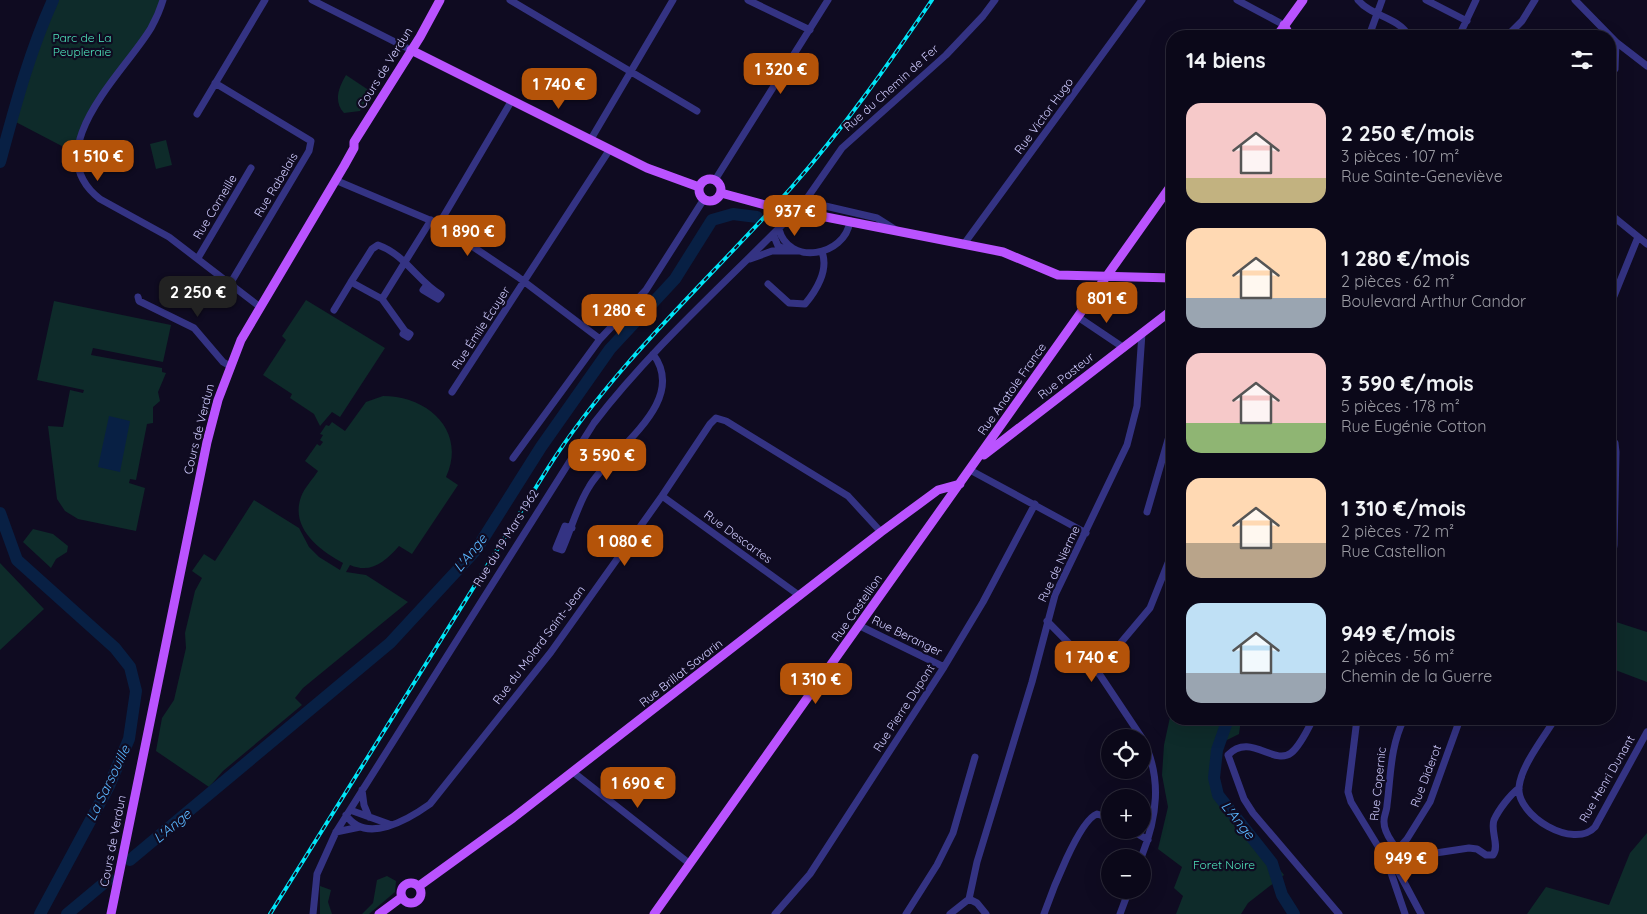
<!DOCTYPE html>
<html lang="fr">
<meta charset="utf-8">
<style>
:root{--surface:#0b0819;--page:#191626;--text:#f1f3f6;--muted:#9a9aa2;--line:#2b2938;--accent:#b45309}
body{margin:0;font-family:Quicksand,sans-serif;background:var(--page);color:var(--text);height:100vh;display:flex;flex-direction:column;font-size:19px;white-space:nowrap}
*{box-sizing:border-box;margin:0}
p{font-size:16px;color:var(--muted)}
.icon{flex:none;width:28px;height:28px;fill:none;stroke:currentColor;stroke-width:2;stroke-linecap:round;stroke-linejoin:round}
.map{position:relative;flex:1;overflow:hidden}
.details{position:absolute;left:1166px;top:30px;width:450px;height:695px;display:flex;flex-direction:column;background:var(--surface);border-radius:20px;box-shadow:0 5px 20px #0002,0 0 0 1px var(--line)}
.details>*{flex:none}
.fabs{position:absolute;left:1101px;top:729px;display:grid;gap:10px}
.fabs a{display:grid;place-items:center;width:50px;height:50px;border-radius:50%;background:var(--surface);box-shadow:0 5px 20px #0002,0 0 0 1px var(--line);font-size:25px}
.price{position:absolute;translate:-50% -42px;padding:0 11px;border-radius:10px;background:var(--accent);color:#fff;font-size:16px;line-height:32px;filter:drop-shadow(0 1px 2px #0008)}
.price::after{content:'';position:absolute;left:50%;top:30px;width:15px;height:11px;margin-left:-8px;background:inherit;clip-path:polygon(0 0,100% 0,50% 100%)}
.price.current{background:#222;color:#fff}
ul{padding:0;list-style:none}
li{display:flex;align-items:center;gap:15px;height:125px;padding:0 20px}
li span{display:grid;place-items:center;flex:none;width:140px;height:100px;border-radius:15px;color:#555}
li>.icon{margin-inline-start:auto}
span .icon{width:60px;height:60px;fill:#fffc;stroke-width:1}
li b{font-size:21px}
h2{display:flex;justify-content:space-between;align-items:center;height:60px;padding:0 20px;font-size:21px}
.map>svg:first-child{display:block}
.green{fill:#0e2b2a}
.water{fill:#082044}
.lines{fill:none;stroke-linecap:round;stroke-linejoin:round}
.river{stroke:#082044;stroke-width:12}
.minor{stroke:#343383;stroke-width:7}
.major{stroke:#ba53ff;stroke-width:9}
.rail-casing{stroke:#00e5f7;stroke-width:4}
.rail{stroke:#0f0b21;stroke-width:2;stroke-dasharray:5.5;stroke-linecap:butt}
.minor-bridge{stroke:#343383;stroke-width:7}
.labels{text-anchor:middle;stroke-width:4.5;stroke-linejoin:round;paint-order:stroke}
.park-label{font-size:12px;fill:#50e7bd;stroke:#0f0b21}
.street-label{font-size:12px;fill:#d0ccff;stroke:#0f0b21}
.water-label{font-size:14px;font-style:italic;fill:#5ab7ff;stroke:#0f0b21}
</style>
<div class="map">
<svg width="1647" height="914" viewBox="0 0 1647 914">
<rect width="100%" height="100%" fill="#0f0b21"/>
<path class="green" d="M53,0H163L159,13L88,119L77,154L12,120L37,35Z
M346,75L370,91L360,111L344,113C333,101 339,87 346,75Z
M166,140L172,165L156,169L150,144Z
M306,300L385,348L340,417L332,412L320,426L314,414L290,398L292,394L263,375L286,340L282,336Z
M54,301L171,325L163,362L93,348L91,355L162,368V372L166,373L158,392L160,401L153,407V423L147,424L136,480L130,479L129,483L145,488L136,531L78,519L65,511L57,499L48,426L63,427L70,390L83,393L84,390L37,380Z
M383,396C428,396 467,431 446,477L458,485L412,554L399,546C385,562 371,574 350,565L346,572L366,575L408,602L303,688L295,698L302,705L223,771L209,787L156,751L162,718L174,700L186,648L185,633L195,591L202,578L192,571L204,554L215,561L254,500L299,528L309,547L319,557L340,570L343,563C319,550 290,528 301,497C304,488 313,479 318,471L305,461L317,444L320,446L323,442L320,440L323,435L320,434L326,425L329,426L332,422L345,431L366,402Z
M33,529L53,534L68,546L67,552L56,559L51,568L23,542Z
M0,563L44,609L0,650Z
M1610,620L1647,632V682L1610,668Z
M1172,708V719H1241L1239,734L1225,741L1217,772L1223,796L1284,875L1248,903L1241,914H1176L1183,896L1174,888L1182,867L1158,849L1168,807L1162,775L1164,745Z
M1647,833V914H1527L1546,887L1609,905L1630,853Z
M387,876L396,881L395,892L369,914H362L373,903L377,880Z
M320,886L331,890L328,902L332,914H320Z"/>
<path class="water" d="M109,416L130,421L120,472L98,467Z"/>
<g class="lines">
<path class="river" d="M0,162C15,107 29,53 53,0
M0,513L17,560L115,648L130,667L136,691L129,739L109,786L40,914
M1228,719L1217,750L1214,778L1218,795L1272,863L1282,895L1294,914
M130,860L390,643L476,550L541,447L610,349L675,279L712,220L733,214L757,217
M67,914L109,879"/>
<path class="minor" d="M163,0C160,10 156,19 151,28C125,72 36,150 100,199L169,237L260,307
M312,0L411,50
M510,0L697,111
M748,0L810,30
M1237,0L1284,25
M1358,0C1372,17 1397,16 1409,36
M1426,0L1467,21
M1575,0L1616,42L1647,66
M1369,36L1382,0
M1459,36L1476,0
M1507,36L1522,21L1535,0
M1610,77L1615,69L1616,42
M215,83L311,141L309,151L230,284
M197,114L265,0
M591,139L673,0
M335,180L439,224L518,277L600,339
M715,180L828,0
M810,197L821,205L877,218L896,230
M803,204L842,148L946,55L983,16L995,0
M1610,214L1647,244
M439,224L512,100
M779,229C788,266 845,257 850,221
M773,234L778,246L786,250
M964,244L1142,0
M198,258L251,168
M750,259L772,251H798
M768,284L789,303L805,304C816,291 829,270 822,252
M426,286L423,290L438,299L441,295C417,281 406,255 378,245L372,249L351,282L382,299L431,220
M138,297L139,301L194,328L223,362L230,366
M382,299L405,331L410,334L408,337L403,334L405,331
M1610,306L1638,237
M334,310L351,282
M1078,317L1124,348
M452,392L610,149
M1610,436L1615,443L1616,452L1614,545L1610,572
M513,458L600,339L646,290L704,199
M970,470L1086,533
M662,496L800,596
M1147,512L1172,426
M572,528L565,526L556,548L562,550C571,530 577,506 589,487C610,450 690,403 653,354
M1047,621L1100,675L1142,738
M860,626L944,667
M1097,671L1150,608L1172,553
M1313,719C1308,729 1300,746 1291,753C1274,766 1250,732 1228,755L1244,799L1253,813L1339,914
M1357,719L1348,792L1351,802L1387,861L1405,914
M1404,719C1390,747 1391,775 1387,805C1387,810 1384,816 1384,820C1383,833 1398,854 1409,857L1469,848L1477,849L1486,855H1493C1500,846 1490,831 1494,820C1499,809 1510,795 1519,788
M1555,719C1544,737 1521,766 1519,787C1516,816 1574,850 1595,827L1647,732
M573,772L690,864
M362,790L364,805L369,817
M350,810L389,824
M346,815C366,845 409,819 430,804L551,652L662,496L710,424L716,418L726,421L848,496L881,532
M1131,830L1148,840
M336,832L360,827
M1393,855L1396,867L1421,914
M1141,858C1157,818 1163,778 1142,738
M1387,861L1407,839L1430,802L1460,719
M969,899L977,903L986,914
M313,914L317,874L336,832L594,423C651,349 721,287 787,220
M775,914L810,874L944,667L983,602L1035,504
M906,914L937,865L953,833L975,757
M950,914L969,899L977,862L1032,682L1055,595L1127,445L1137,406L1142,333
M1044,914C1051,894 1079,820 1097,814L1110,818
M1120,914L1129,890"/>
<path class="major" d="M1284,25L1290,36
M1277,36L1303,0
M411,50L647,168L699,187
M699 190a11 11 0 1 1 22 0a11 11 0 1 1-22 0Z
M721,193L765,205L1003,252L1058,275L1172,278
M984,455L1172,310
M401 893a10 10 0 1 1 20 0a10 10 0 1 1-20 0Z
M419,886L513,818L881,532L938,490L960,484
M111,914L207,442L218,400L241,340L344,166L354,148V142L420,37L440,0
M379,914L402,897
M654,914L1172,184"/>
<defs>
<path id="rail" d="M270,914L548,468C615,363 709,280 791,188C843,129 888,65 932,0"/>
</defs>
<use href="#rail" class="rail-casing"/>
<use href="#rail" class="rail"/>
<path class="minor-bridge" d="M787,220L803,204"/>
</g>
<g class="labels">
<g class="park-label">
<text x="82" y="42">Parc de La<tspan x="82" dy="14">Peupleraie</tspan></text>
<text x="1224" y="869">Foret Noire</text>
</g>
<g class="street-label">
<text transform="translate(385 68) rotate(-58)" y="4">Cours de Verdun</text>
<text transform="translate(891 88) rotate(-42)" y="4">Rue du Chemin de Fer</text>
<text transform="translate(1044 116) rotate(-54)" y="4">Rue Victor Hugo</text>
<text transform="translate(276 185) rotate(-59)" y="4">Rue Rabelais</text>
<text transform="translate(215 207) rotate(-59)" y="4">Rue Corneille</text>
<text transform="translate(481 328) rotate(-57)" y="4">Rue Émile Écuyer</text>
<text transform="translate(1066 376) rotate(-38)" y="4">Rue Pasteur</text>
<text transform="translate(1012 389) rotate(-55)" y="4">Rue Anatole France</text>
<text transform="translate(199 429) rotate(-76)" y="4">Cours de Verdun</text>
<text transform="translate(738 537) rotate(36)" y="4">Rue Descartes</text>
<text transform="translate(506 538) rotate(-58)" y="4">Rue du 19 Mars 1962</text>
<text transform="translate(1059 564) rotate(-65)" y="4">Rue de Nierme</text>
<text transform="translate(857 608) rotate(-55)" y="4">Rue Castellion</text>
<text transform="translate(907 636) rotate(26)" y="4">Rue Beranger</text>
<text transform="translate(539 645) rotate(-53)" y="4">Rue du Molard Saint-Jean</text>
<text transform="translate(681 673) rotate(-38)" y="4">Rue Brillat Savarin</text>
<text transform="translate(904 708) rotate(-57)" y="4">Rue Pierre Dupont</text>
<text transform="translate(1426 776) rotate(-69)" y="4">Rue Diderot</text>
<text transform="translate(1607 779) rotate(-60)" y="4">Rue Henri Dunant</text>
<text transform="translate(1378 784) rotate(-84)" y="4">Rue Copernic</text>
<text transform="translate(113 841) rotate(-79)" y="4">Cours de Verdun</text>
</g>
<g class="water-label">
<text transform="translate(470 553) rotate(-51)" y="5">L'Ange</text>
<text transform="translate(108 783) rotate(-64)" y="5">La Sarsouille</text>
<text transform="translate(1238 820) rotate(51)" y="5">L'Ange</text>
<text transform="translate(172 826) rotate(-40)" y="5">L'Ange</text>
</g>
</g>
</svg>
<div class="fabs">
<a><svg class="icon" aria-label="locate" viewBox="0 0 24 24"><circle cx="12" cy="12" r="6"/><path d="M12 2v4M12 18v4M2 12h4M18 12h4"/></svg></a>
<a>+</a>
<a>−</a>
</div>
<b class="price" style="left:781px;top:95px">1 320 €</b>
<b class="price" style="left:559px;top:110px">1 740 €</b>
<b class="price" style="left:98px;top:182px">1 510 €</b>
<b class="price" style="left:795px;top:237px">937 €</b>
<b class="price" style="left:468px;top:257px">1 890 €</b>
<b class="price current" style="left:198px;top:318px">2 250 €</b>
<b class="price" style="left:1107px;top:324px">801 €</b>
<b class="price" style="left:619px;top:336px">1 280 €</b>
<b class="price" style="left:607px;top:481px">3 590 €</b>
<b class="price" style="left:625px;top:567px">1 080 €</b>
<b class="price" style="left:1092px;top:683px">1 740 €</b>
<b class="price" style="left:816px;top:705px">1 310 €</b>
<b class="price" style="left:638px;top:809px">1 690 €</b>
<b class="price" style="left:1406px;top:884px">949 €</b>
<section class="details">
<h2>14 biens<svg class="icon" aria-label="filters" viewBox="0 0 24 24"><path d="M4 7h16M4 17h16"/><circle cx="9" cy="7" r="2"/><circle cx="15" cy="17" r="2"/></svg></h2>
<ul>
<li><span style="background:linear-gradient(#f6c9c9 75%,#c2b280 0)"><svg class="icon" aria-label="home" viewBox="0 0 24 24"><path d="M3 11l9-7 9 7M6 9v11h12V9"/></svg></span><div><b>2 250 €/mois</b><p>3 pièces · 107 m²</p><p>Rue Sainte-Geneviève</p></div></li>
<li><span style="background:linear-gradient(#ffd9b3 70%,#9aa5b1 0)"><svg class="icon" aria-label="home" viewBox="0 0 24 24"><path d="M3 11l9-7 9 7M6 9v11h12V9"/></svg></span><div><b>1 280 €/mois</b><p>2 pièces · 62 m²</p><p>Boulevard Arthur Candor</p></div></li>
<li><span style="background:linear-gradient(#f6c9c9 70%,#8fb573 0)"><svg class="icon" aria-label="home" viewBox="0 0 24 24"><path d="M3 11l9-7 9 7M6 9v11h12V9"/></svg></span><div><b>3 590 €/mois</b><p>5 pièces · 178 m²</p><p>Rue Eugénie Cotton</p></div></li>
<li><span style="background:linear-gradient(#ffd9b3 65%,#b9a48a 0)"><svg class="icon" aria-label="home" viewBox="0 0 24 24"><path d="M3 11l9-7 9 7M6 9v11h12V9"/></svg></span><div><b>1 310 €/mois</b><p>2 pièces · 72 m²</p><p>Rue Castellion</p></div></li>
<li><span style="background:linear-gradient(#bfe0f5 70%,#9aa5b1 0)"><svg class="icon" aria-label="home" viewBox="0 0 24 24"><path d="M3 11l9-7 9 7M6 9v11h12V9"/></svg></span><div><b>949 €/mois</b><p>2 pièces · 56 m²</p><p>Chemin de la Guerre</p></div></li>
</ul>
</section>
</div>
